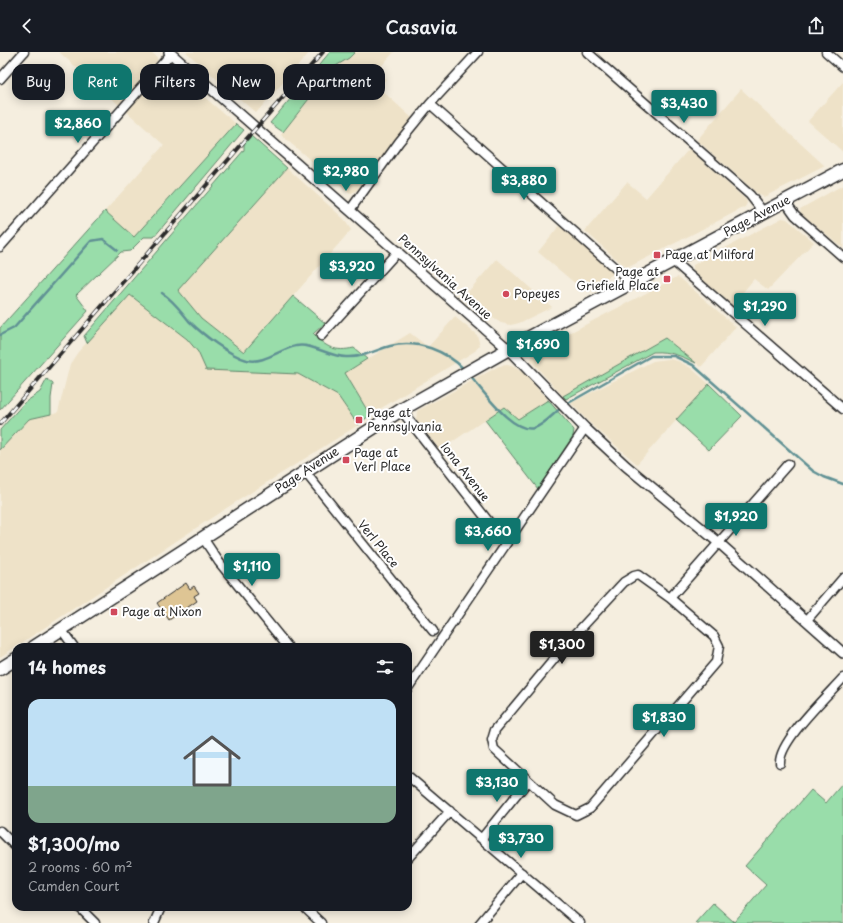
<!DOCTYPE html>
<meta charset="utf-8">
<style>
:root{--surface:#171b24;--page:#242831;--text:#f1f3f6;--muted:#9ea1a6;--accent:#0f766e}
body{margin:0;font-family:"Playpen Sans",sans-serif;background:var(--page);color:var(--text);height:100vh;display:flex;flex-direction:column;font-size:15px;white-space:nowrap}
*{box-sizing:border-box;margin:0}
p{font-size:13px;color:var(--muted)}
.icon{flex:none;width:22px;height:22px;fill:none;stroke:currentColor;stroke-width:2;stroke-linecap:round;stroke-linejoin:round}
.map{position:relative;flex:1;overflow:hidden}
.details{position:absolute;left:12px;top:591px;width:400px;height:268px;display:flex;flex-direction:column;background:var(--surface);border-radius:12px;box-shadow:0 2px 10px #0003}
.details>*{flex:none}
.guide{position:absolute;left:12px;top:12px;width:400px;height:36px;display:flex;gap:8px}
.price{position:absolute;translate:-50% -34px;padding:0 9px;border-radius:4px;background:var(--accent);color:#fff;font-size:13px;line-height:26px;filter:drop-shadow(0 1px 2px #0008)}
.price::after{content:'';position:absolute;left:50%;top:24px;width:12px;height:9px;margin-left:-6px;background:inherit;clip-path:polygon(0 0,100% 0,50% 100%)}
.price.active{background:#222;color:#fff}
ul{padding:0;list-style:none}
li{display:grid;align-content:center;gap:8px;height:212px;padding:0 16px}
li span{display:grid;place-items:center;height:124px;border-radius:12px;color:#555}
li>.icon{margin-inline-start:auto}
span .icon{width:72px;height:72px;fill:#fffc;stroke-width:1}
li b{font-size:17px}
h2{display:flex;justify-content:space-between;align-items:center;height:48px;padding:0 16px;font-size:17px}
.pill{padding:0 14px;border-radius:12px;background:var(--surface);box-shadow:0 2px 10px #0003;font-size:14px;line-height:36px}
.pill.active{background:var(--accent);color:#fff}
header{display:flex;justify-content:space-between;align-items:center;height:52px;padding:0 16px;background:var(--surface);font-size:18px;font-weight:600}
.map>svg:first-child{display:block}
.built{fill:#eee2c8}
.green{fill:#9da;stroke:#62846a}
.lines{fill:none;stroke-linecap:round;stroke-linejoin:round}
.stream{stroke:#609194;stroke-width:2.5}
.building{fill:#dec594;stroke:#2b2b2b}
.minor-casing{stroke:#2b2b2b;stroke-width:11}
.tertiary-casing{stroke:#2b2b2b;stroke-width:12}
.primary-casing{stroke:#2b2b2b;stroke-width:15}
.minor{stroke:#fff;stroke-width:8}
.tertiary{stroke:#fff;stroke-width:9}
.primary{stroke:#fff;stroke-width:12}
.rail-casing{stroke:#2b2b2b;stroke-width:4}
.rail{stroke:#fff;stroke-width:2.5;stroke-dasharray:8;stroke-linecap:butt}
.poi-dot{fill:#d1495b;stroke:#fff;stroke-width:1.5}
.labels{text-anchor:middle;stroke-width:4;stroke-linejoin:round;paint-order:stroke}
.street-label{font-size:12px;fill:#2b2b2b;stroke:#fff}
.poi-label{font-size:12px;fill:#2b2b2b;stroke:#fff;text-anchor:start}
</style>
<header><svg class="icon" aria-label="back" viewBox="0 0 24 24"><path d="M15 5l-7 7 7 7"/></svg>Casavia<svg class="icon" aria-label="share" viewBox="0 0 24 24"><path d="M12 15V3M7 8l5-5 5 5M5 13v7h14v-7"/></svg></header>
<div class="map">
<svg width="843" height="871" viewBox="0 0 843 871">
<rect width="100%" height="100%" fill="#f5eedf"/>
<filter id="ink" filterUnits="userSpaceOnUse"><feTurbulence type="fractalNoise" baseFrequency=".025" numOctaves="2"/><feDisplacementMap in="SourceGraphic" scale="8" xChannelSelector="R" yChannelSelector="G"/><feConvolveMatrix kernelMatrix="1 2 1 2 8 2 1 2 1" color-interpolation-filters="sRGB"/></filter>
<g filter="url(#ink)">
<path class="built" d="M59,0H151L157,5V9L119,53Z
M186,0H310L256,61Z
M355,0H394L377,19L386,27L379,36L412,66L357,138L350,142L281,83L334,15L349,6Z
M168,14L236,72L134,185L105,159L164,93L126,59L165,15Z
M843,30V100L808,69Z
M741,37L825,114L764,145L759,143L697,88Z
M689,97L746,148L747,151L745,155L629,215H625L585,179L627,130L646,146Z
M287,116L344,167L351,178L244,300L201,266L178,238Z
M843,133V196L801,161L800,157Z
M782,166L787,167L814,190L768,238L754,227L732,253L693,219V213Z
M559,174L613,220V222L584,239L538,200Z
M497,207L552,255L519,271L511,273L501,271L493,266L466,242Z
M677,225L680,226L736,275L701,315L665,286L563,344L531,309L533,300Z
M130,243L187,287L198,300L206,318L298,322L338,344L358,373L228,455L0,605V398L29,367L58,360L70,312L78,300Z
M455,265L477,283L480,293L475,299L370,363L345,321L410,281L428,295Z
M669,307L678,309L691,316L709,332L637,412L589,370L571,351L653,309Z
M507,313L514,315L522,320L548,348L518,367L504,355L440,398L416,368L417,359L499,314Z"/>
<path class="green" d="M330,0H355L349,6L334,15L283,80L270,71Z
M236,72L244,78L154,185H144L130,199L121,200L76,243L88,259L0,358V276L105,159L134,185Z
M251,84L287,116L178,238L201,266L244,300L293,244L325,271L313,282C327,296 335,300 354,296L367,307L345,321L370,363L358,373L338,344L298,322L206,318L198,300L187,287L130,243L87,291L84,284L244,98V91Z
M665,286L696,311C681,304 670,299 653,300L566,347L563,344Z
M47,327L53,332L51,346V362L29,367L0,398V378L24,351L40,340Z
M709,332L742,364L709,398L676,368Z
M548,348L574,378L573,384L538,437L485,368L504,355L518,367Z
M843,731V871H695L713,851L734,870L766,833L745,814L811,738L826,751Z"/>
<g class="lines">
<path class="stream" d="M162,241C174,249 180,258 189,269C202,282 229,303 247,308C264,312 280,297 296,294C313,291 329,305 346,305C361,306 376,298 390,294C418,287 446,299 465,318
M0,283L14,276L91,189L103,187L117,198
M469,323C483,338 512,382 534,376C544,373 553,362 561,356
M565,353L651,304H674L693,313L813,419L824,425L843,432"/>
</g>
<path class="building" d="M186,531L190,537L194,534L199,541L194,544L197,549L169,568L165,562L161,565L157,559L161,557L157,551Z"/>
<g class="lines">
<defs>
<path id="minor" d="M587,0L750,143L764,161
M826,0L843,15
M0,27L24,0
M430,52L632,231
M785,149L795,163L843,205
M350,158L399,90L430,52L478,0
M0,195L171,2
M673,209L843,357
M321,284L398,199
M401,358L496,479
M305,420L433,579
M203,486L219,510L288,595
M638,523L670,546L714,584L719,594L716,610L590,756L576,763L555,753L494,697L492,688L495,678L570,588L624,530L634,524Z
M670,546L788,412
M807,568L843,526
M61,577L74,595
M408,636L585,376
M780,711C779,689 827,644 843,626
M408,724L580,871
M0,779L16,795
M482,786L528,729
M408,806L450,759
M79,855L95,871
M304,855L321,871
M154,871L161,855
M480,871L522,821"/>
<path id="tertiary" d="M169,0L508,297L585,376L626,414L718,490L843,601"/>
<path id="primary" d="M34,595L401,358L528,286L843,118
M0,617L16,607"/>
</defs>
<use href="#minor" class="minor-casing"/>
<use href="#tertiary" class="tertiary-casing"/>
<use href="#primary" class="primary-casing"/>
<use href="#minor" class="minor"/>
<use href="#tertiary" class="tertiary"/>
<use href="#primary" class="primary"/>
<defs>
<path id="rail" d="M0,372L242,92L323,0"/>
</defs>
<use href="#rail" class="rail-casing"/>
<use href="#rail" class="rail"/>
</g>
</g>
<g class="poi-dot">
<rect x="653" y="199" width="8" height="8" rx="2"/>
<rect x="663" y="223" width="8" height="8" rx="2"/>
<circle cx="506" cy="242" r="4"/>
<rect x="355" y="364" width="8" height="8" rx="2"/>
<rect x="342" y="404" width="8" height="8" rx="2"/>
<rect x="110" y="556" width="8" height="8" rx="2"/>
</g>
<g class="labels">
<g class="street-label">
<text transform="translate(757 164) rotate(-28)" y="4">Page Avenue</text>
<text transform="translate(445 225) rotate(42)" y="4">Pennsylvania Avenue</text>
<text transform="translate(307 418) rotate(-33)" y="4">Page Avenue</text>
<text transform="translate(465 420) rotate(52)" y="4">Iona Avenue</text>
<text transform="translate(378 492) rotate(51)" y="4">Verl Place</text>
</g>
<g class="poi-label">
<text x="665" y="207">Page at Milford</text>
<text x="659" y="224" text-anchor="end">Page at<tspan x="659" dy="14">Griefield Place</tspan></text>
<text x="514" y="246">Popeyes</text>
<text x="367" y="365">Page at<tspan x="367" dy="14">Pennsylvania</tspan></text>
<text x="354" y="405">Page at<tspan x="354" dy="14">Verl Place</tspan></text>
<text x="122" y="564">Page at Nixon</text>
</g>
</g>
</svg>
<b class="price" style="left:684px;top:72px">$3,430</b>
<b class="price" style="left:78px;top:92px">$2,860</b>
<b class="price" style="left:346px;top:140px">$2,980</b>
<b class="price" style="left:524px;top:149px">$3,880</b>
<b class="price" style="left:352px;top:235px">$3,920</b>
<b class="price" style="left:765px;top:275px">$1,290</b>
<b class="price" style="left:538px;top:313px">$1,690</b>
<b class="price" style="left:736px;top:485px">$1,920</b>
<b class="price" style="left:488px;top:500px">$3,660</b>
<b class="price" style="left:252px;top:535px">$1,110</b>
<b class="price active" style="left:562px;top:613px">$1,300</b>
<b class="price" style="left:664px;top:686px">$1,830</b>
<b class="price" style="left:497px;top:751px">$3,130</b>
<b class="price" style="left:521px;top:807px">$3,730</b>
<div class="guide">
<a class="pill">Buy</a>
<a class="pill active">Rent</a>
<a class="pill">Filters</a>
<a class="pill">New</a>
<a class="pill">Apartment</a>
</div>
<section class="details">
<h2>14 homes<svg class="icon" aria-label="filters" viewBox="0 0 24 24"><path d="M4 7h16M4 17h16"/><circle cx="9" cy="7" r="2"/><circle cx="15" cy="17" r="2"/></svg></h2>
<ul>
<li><span style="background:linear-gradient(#bfe0f5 70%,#7fa58c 0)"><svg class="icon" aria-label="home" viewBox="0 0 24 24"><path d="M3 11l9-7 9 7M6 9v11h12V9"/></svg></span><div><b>$1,300/mo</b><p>2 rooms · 60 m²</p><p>Camden Court</p></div></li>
</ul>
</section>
</div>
